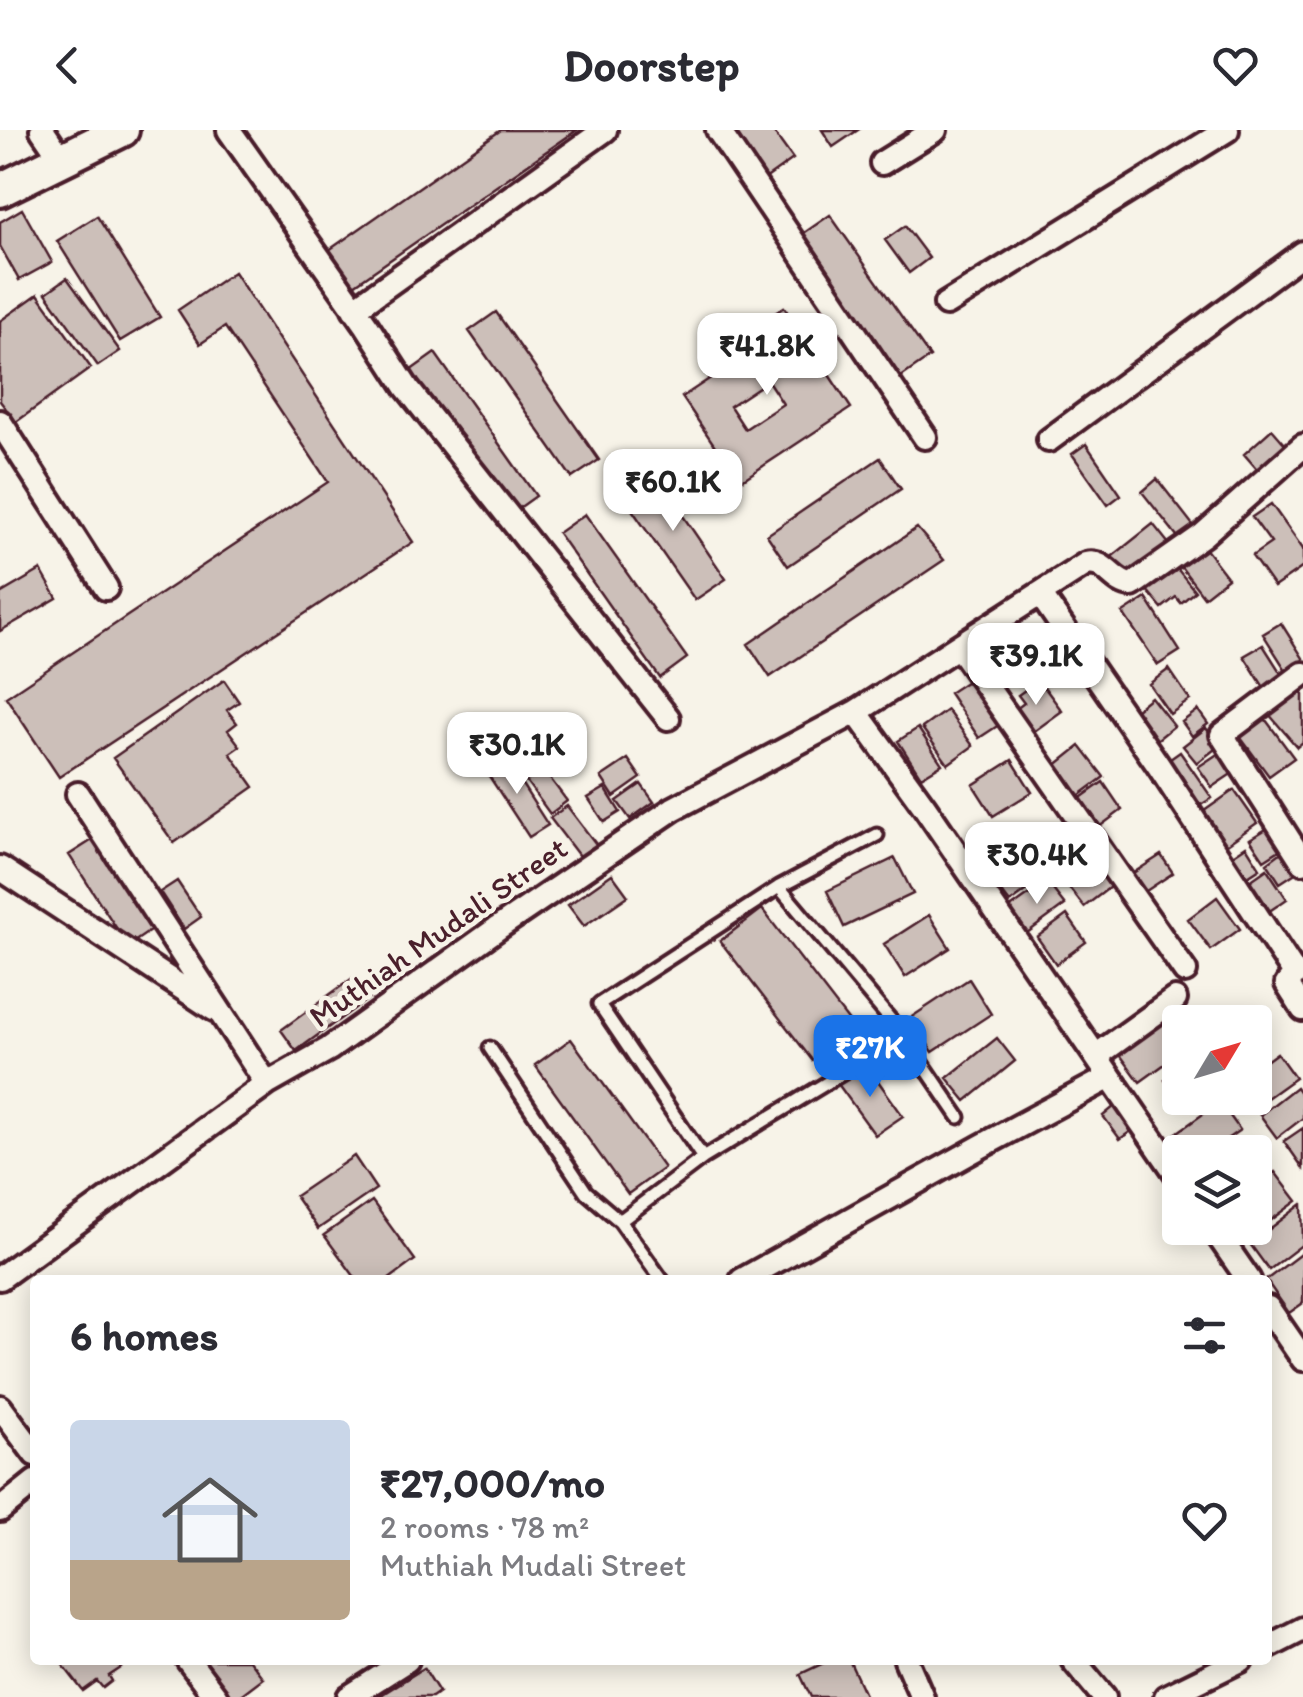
<!DOCTYPE html>
<meta charset="utf-8">
<style>
:root{--surface:#fff;--page:#f2f2f3;--text:#2b2b33;--muted:#7c7c81;--accent:#1a73e8}
body{margin:0;font-family:Itim,sans-serif;background:var(--page);color:var(--text);height:100vh;display:flex;flex-direction:column;font-size:38px;white-space:nowrap}
*{box-sizing:border-box;margin:0}
p{font-size:32px;color:var(--muted)}
.icon{flex:none;width:55px;height:55px;fill:none;stroke:currentColor;stroke-width:2;stroke-linecap:round;stroke-linejoin:round}
.map{position:relative;flex:1;overflow:hidden}
.details{position:absolute;left:30px;top:1145px;width:1242px;height:390px;display:flex;flex-direction:column;background:var(--surface);border-radius:10px;box-shadow:0 5px 25px #0003}
.details>*{flex:none}
.needle{width:65px;rotate:52deg}
.controls{position:absolute;left:1162px;top:875px;display:grid;gap:20px}
.controls a{display:grid;place-items:center;width:110px;height:110px;border-radius:10px;background:var(--surface);box-shadow:0 5px 25px #0003;font-size:50px}
.price{position:absolute;translate:-50% -85px;padding:0 22px;border-radius:20px;background:#fff;color:#222;font-size:32px;line-height:65px;filter:drop-shadow(0 2px 5px #0008)}
.price::after{content:'';position:absolute;left:50%;top:60px;width:30px;height:22px;margin-left:-15px;background:inherit;clip-path:polygon(0 0,100% 0,50% 100%)}
.price.selected{background:var(--accent);color:#fff}
ul{padding:0;list-style:none}
li{display:flex;align-items:center;gap:30px;height:250px;padding:0 40px}
li span{display:grid;place-items:center;flex:none;width:280px;height:200px;border-radius:10px;color:#555}
li>.icon{margin-inline-start:auto}
span .icon{width:120px;height:120px;fill:#fffc;stroke-width:1}
li b{font-size:42px}
h2{display:flex;justify-content:space-between;align-items:center;height:120px;padding:0 40px;font-size:42px}
header{display:flex;justify-content:space-between;align-items:center;height:130px;padding:0 40px;background:var(--surface);font-size:45px;font-weight:800}
.map>svg:first-child{display:block}
.building{fill:#ccbfb9;stroke:#4a1f2b;stroke-width:2.5;fill-rule:evenodd}
.lines{fill:none;stroke-linecap:round;stroke-linejoin:round}
.lane-casing{stroke:#4a1f2b;stroke-width:19}
.street-casing{stroke:#4a1f2b;stroke-width:30}
.secondary-casing{stroke:#4a1f2b;stroke-width:40}
.lane{stroke:#f7f3e8;stroke-width:11}
.street{stroke:#f7f3e8;stroke-width:22}
.secondary{stroke:#f7f3e8;stroke-width:32}
.labels{text-anchor:middle;stroke-width:9;stroke-linejoin:round;paint-order:stroke}
.street-label{font-size:32px;fill:#4a1f2b;stroke:#f7f3e8}
</style>
<header><svg class="icon" aria-label="back" viewBox="0 0 24 24"><path d="M15 5l-7 7 7 7"/></svg>Doorstep<svg class="icon" aria-label="heart" viewBox="0 0 24 24"><path d="M12 20l-8-8c-3-5 5-10 8-4 3-6 11-1 8 4z"/></svg></header>
<div class="map">
<svg width="1303" height="1567" viewBox="0 0 1303 1567">
<rect width="100%" height="100%" fill="#f7f3e8"/>
<filter id="ink" filterUnits="userSpaceOnUse"><feTurbulence type="fractalNoise" baseFrequency=".01" numOctaves="2"/><feDisplacementMap in="SourceGraphic" scale="20" xChannelSelector="R" yChannelSelector="G"/><feConvolveMatrix kernelMatrix="1 2 1 2 8 2 1 2 1" color-interpolation-filters="sRGB"/></filter>
<g filter="url(#ink)">
<path class="building" d="M501,0H577L354,155L329,120Z
M730,0H772L793,29L765,49Z
M822,0H858L833,17Z
M22,79L52,132L19,150L0,116V92Z
M830,85L930,227L901,247L801,105Z
M97,86L160,187L120,211L57,111Z
M905,96L929,128L909,143L885,110Z
M234,142L413,412L59,647L6,567L328,352L225,197L200,214L178,180Z
M67,148L120,221L98,236L46,163Z
M38,164L91,238L16,292L0,271V191Z
M784,177L851,278L739,352L682,267L756,218L746,203ZM768,251L783,274L745,299L730,276Z
M496,182L599,330L572,348L469,201Z
M435,223L536,366L508,386L407,243Z
M1272,299L1292,322L1263,346L1244,324Z
M1086,314L1121,365L1108,375L1072,324Z
M880,328L901,359L788,436L767,405Z
M651,339L726,449L695,470L619,361Z
M1157,349L1196,399L1181,411L1142,362Z
M1271,374L1303,419V437L1274,457L1252,426L1271,413L1252,387Z
M585,384L687,528L660,548L558,403Z
M1153,394L1169,414L1125,450L1109,429Z
M917,398L944,430L770,547L748,514Z
M1205,418L1228,448L1204,467L1181,437Z
M1175,436L1195,461L1181,473L1176,467L1162,478L1146,459Z
M41,440L57,468L0,501V464Z
M1146,468L1180,521L1158,535L1123,483Z
M1281,493L1303,528V536L1289,545L1263,504Z
M1057,501L1074,526L1042,547L1025,521Z
M1263,515L1284,548L1265,559L1244,526Z
M1169,539L1190,570L1170,584L1149,554Z
M972,548L1002,593L979,608L949,563Z
M224,550L239,572L227,580L237,593L228,600L240,616L230,623L254,657L174,713L113,628Z
M1039,550L1062,581L1029,605L1012,582L1024,573L1018,565Z
M1298,559L1303,565V612L1297,617L1268,583Z
M1151,567L1174,596L1153,613L1130,584Z
M947,580L973,616L948,634L922,598Z
M1198,580L1208,594L1192,606L1182,592Z
M1263,586L1294,628L1269,646L1238,604Z
M918,598L942,634L921,647L898,611Z
M1206,598L1219,616L1197,633L1183,616Z
M521,611L540,635L525,648L505,624Z
M1080,616L1104,647L1073,670L1050,640Z
M1180,622L1212,668L1194,679L1163,634Z
M1219,623L1233,643L1212,657L1198,637Z
M505,628L548,695L529,707L485,640Z
M628,629L641,648L614,667L601,647Z
M1012,630L1032,662L993,686L973,655Z
M543,639L567,671L550,684L526,651Z
M1103,652L1122,680L1095,700L1075,672Z
M641,654L654,672L630,689L617,671Z
M605,658L620,682L604,692L588,668Z
M1234,660L1257,693L1220,719L1197,686Z
M567,676L599,718L582,730L550,688Z
M1268,698L1281,719L1264,730L1250,709Z
M94,709L153,799L128,816L69,725Z
M1014,711L1042,749L1010,773L981,736Z
M1246,716L1260,738L1243,749L1228,728Z
M1283,721L1297,742L1280,753L1267,733Z
M1090,722L1114,754L1084,777L1059,745Z
M1161,725L1173,743L1143,763L1130,745Z
M895,728L913,764L844,797L827,761Z
M1267,739L1287,769L1268,782L1247,753Z
M612,744L628,766L584,796L568,775Z
M177,751L201,787L184,799L160,762Z
M1047,752L1065,775L1027,803L1009,779Z
M1217,767L1240,799L1211,820L1188,789Z
M762,779L854,898L812,930L720,811Z
M929,785L950,818L905,847L884,814Z
M1067,785L1086,812L1056,834L1037,807Z
M354,847L369,868L296,921L281,900Z
M969,849L991,884L933,922L910,888Z
M1175,880L1185,892H1180V906L1174,910L1180,918V923L1140,952L1118,922Z
M997,908L1015,931L966,971L947,948Z
M571,909L664,1038L628,1064L535,935Z
M1277,923L1295,948L1260,973L1255,966V939Z
M866,934L903,986L875,1005L838,954Z
M1180,939V968H1194L1183,975L1165,950Z
M1296,957L1303,967V988L1277,1008L1260,985Z
M1220,972L1240,1000L1208,1022H1187L1175,1004Z
M1116,975L1134,999L1120,1009L1103,986Z
M1303,998V1038L1284,1011Z
M354,1026L376,1059L318,1099L295,1066Z
M1275,1042L1297,1071L1247,1108L1240,1098H1255V1056Z
M372,1071L415,1130L388,1150H357L324,1105Z
M1302,1074L1303,1114L1269,1140L1250,1114Z
M1303,1122V1173L1289,1183L1266,1150Z
M59,1530H115L121,1538L109,1546L112,1551L103,1558L97,1551L83,1561Z
M202,1530H249L263,1548L238,1567H231Z
M830,1530H849L866,1567H811L800,1544Z
M424,1538L439,1562L432,1567H378Z"/>
<g class="lines">
<defs>
<path id="lane" d="M779,757L904,906L959,987
M490,918L586,1062L620,1091L662,1150
M703,1028L599,874L779,757L877,705
M620,1091L703,1028L904,906"/>
<path id="street" d="M42,0L61,28
M229,0L367,196L407,258L668,588
M718,0L925,307
M882,33L935,0
M946,174L1227,0
M354,179L605,0
M0,292L106,458
M1049,310L1303,123
M1040,464L1158,635L1295,844L1287,854L1303,879
M959,517L1185,841
M1303,544L1222,605L1303,732
M856,582L924,676L1180,1049
M78,664L267,954
M0,738L214,879
M1096,926L1175,869
M1213,1098L1249,1150
M0,1148L267,954L329,919L498,798L673,679L856,582L1086,434C1106,429 1112,454 1132,455L1203,405L1303,316
M742,1150L980,1017L1110,947
M1268,1178L1303,1229
M0,1277L35,1324
M0,1380L35,1352
M1268,1517L1303,1499
M188,1530L216,1567
M906,1530L922,1567
M1073,1530L1104,1567
M349,1567L407,1530
M1166,1567L1241,1530"/>
<path id="secondary" d="M0,60L122,0"/>
</defs>
<use href="#lane" class="lane-casing"/>
<use href="#street" class="street-casing"/>
<use href="#secondary" class="secondary-casing"/>
<use href="#lane" class="lane"/>
<use href="#street" class="street"/>
<use href="#secondary" class="secondary"/>
</g>
</g>
<g class="labels">
<g class="street-label">
<text transform="translate(438 802) rotate(-35)" y="11">Muthiah Mudali Street</text>
</g>
</g>
</svg>
<div class="controls">
<a><svg class="needle" viewBox="-14 -14 28 28"><path d="M0-13l5 13h-10z" fill="#e53935"/><path d="M0 13l5-13h-10z" fill="#7c7c81"/></svg></a>
<a><svg class="icon" aria-label="layers" viewBox="0 0 24 24"><path d="M12 4l9 5-9 5-9-5zM3 14l9 5 9-5"/></svg></a>
</div>
<b class="price" style="left:767px;top:268px">₹41.8K</b>
<b class="price" style="left:673px;top:404px">₹60.1K</b>
<b class="price" style="left:1036px;top:578px">₹39.1K</b>
<b class="price" style="left:517px;top:667px">₹30.1K</b>
<b class="price" style="left:1037px;top:777px">₹30.4K</b>
<b class="price selected" style="left:870px;top:970px">₹27K</b>
<section class="details">
<h2>6 homes<svg class="icon" aria-label="filters" viewBox="0 0 24 24"><path d="M4 7h16M4 17h16"/><circle cx="9" cy="7" r="2"/><circle cx="15" cy="17" r="2"/></svg></h2>
<ul>
<li><span style="background:linear-gradient(#c9d6e8 70%,#b9a48a 0)"><svg class="icon" aria-label="home" viewBox="0 0 24 24"><path d="M3 11l9-7 9 7M6 9v11h12V9"/></svg></span><div><b>₹27,000/mo</b><p>2 rooms · 78 m²</p><p>Muthiah Mudali Street</p></div><svg class="icon" aria-label="heart" viewBox="0 0 24 24"><path d="M12 20l-8-8c-3-5 5-10 8-4 3-6 11-1 8 4z"/></svg></li>
</ul>
</section>
</div>
